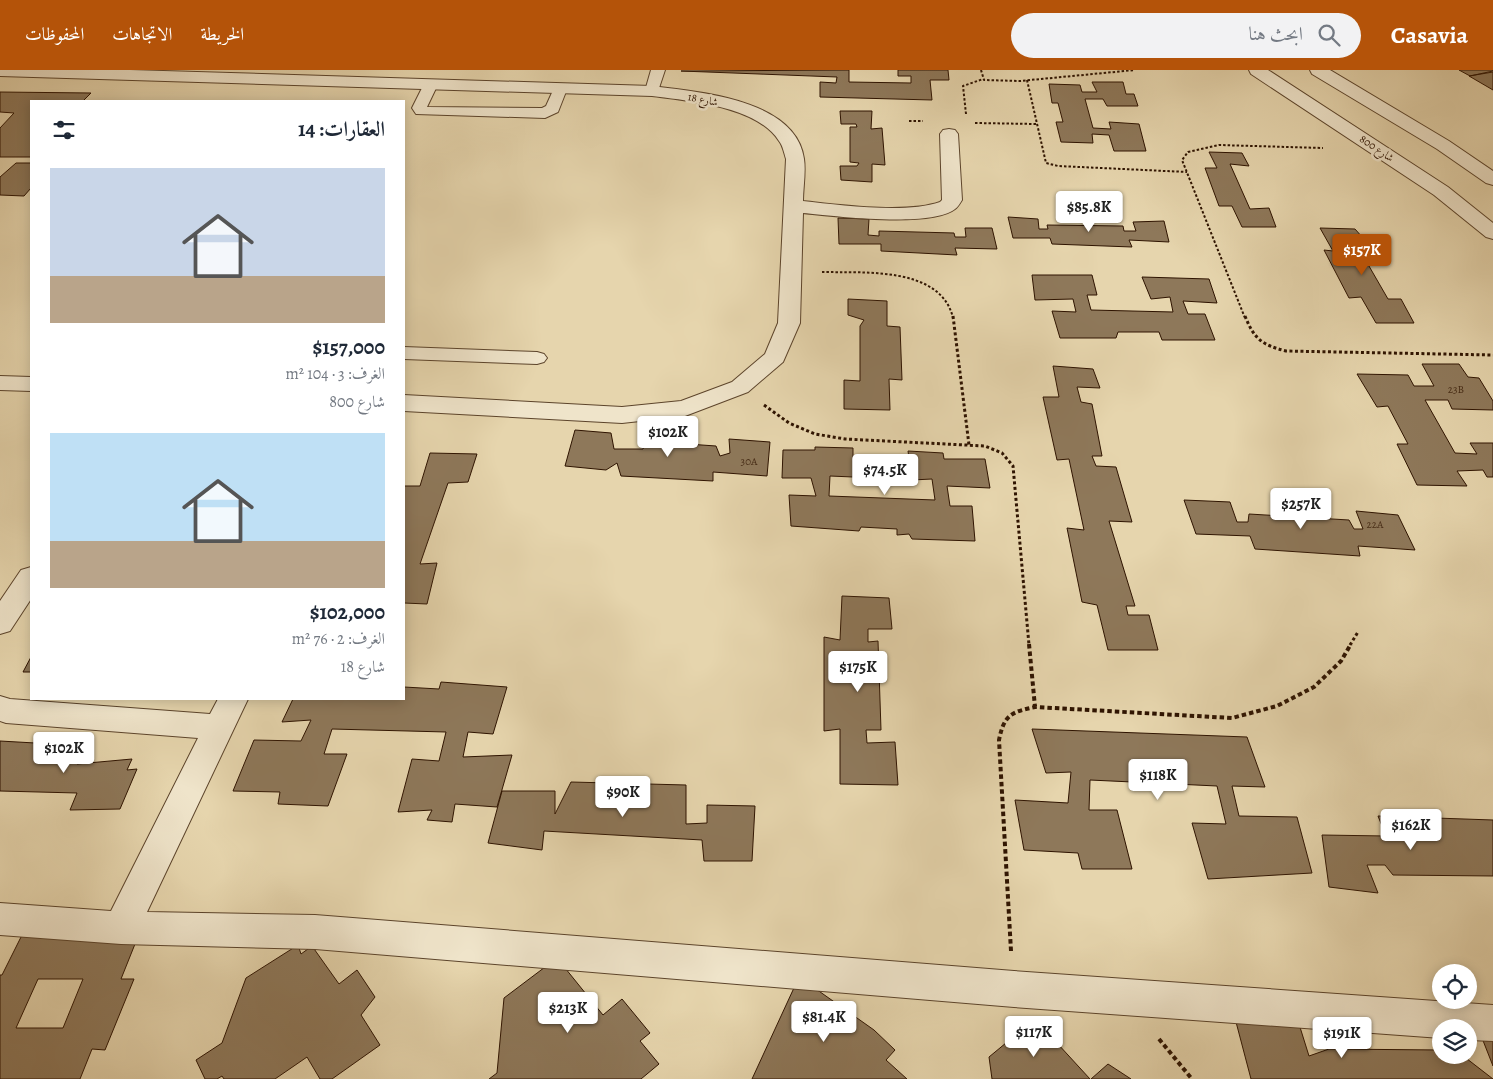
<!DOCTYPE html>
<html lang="ar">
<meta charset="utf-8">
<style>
:root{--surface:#fff;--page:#f2f2f3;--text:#1f2937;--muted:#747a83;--accent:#b45309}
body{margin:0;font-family:Alegreya,Amiri,serif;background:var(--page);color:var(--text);direction:rtl;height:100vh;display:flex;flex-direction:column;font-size:19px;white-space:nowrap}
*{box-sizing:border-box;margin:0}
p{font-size:16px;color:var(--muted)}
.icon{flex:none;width:28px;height:28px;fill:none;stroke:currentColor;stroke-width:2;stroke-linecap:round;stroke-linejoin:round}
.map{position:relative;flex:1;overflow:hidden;direction:ltr}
.side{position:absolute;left:30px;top:30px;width:375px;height:600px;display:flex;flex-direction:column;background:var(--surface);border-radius:0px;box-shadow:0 2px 12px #0003;direction:rtl}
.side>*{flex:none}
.fabs{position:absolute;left:1432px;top:894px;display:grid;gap:10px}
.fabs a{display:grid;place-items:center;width:45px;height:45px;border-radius:50%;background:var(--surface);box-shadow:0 2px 12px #0003;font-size:25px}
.price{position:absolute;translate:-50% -42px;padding:0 11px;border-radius:5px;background:#fff;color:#222;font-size:16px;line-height:32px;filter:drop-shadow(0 1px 2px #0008)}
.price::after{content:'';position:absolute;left:50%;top:30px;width:15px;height:11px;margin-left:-8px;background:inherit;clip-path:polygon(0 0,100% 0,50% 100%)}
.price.selected{background:var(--accent);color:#fff}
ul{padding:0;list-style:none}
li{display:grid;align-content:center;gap:10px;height:265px;padding:0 20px}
li span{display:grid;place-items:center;height:155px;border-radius:0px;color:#555}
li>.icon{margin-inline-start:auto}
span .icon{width:90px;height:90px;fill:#fffc;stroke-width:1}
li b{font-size:21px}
h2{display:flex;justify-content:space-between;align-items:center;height:60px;padding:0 20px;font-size:21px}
header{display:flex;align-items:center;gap:30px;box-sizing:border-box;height:70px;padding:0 25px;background:var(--accent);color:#fff}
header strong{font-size:24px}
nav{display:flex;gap:28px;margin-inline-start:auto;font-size:18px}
.search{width:350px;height:45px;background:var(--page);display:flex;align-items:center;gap:12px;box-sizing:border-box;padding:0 18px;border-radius:28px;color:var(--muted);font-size:19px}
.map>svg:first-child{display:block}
.building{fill:#8e785a;stroke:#2e1300;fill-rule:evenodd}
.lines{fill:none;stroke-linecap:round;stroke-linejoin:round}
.service-casing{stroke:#5c442b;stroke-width:2}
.minor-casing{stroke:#5c442b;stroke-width:2}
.path-far2{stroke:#2e1300;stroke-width:2;stroke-dasharray:2.5 2;stroke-linecap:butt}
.path-far1{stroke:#2e1300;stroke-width:3;stroke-dasharray:3 2.5;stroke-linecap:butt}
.path{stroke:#2e1300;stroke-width:4;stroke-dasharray:4.5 3;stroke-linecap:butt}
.service{fill:#efe4ca;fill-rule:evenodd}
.minor{fill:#efe4ca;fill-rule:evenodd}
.labels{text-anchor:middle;stroke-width:5;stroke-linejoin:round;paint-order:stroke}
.far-street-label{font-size:11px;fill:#2e1300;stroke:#efe4ca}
.number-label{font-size:11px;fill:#462c16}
</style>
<header>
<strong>Casavia</strong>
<div class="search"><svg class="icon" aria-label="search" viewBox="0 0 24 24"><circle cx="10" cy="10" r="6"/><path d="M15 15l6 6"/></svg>ابحث هنا</div>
<nav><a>الخريطة</a><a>الاتجاهات</a><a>المحفوظات</a></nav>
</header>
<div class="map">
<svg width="1493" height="1009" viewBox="0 0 1493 1009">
<rect width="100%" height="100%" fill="#e6d5ad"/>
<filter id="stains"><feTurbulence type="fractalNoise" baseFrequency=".004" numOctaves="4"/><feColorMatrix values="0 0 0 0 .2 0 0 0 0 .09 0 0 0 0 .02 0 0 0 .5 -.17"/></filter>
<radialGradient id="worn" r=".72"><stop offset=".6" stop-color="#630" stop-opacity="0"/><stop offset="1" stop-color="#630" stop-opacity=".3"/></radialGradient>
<path class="building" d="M849,0V12L911,13V6H898V0H948L949,10H930L932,30L820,27V12L836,13L837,7L681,1Z
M1459,0H1493V1L1470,6Z
M1493,2V20L1469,6Z
M1092,12H1123L1126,24H1134L1138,36H1107L1103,29H1085L1093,58L1111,59L1109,52L1139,54L1146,81H1114L1109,65L1092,64L1093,73L1061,72L1056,52H1063L1058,33H1052L1049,14L1080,15L1082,22H1097Z
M0,22L91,23L83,31H31V87H0V58L14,43L0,42Z
M840,41H872L871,59L882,58L885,95L872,94V112L841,110L840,96H857L859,93L850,92V57H857L856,54H841Z
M1209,82L1242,83L1249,96L1230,94L1250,139L1269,138L1276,157H1242L1232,136H1219L1205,98H1217Z
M16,93H31V118L24,126L0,125V107Z
M1008,147L1038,149L1039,159H1048L1047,155L1123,156L1124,161H1136L1133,152L1164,151L1169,172L1129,170L1132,177L1052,174L1050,168H1013Z
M838,148L869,149L868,165L879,166V161L954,163L955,167H966L965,158H992L997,179L955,178L957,185L881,181V174H839Z
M1320,158L1355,159L1371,177H1358L1388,229H1401L1414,253H1376L1361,227L1349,228L1324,180L1333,181Z
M1032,205H1092L1097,225H1087L1091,240L1173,242L1170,227L1151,229L1142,207L1209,209L1217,233L1183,231L1188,244H1205L1215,270H1162L1159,262H1118L1116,268H1060L1052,241L1076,242L1073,229L1035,230Z
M848,229L887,231V256L900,257L902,310L889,309L890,340L844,339V310L860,311V256L864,250L848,245Z
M1422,294H1459L1468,307L1479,308L1493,331V340L1452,339L1448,330H1425L1455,383L1477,384L1470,373H1493V407H1487L1483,400L1457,401L1467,416L1417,415L1397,374H1408L1388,336L1377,337L1357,304L1408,305L1414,316H1434Z
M1053,296L1093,299L1100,318L1077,317L1081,332L1092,334L1102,386H1092L1096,396L1116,397L1132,452L1109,451L1135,536H1126L1128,545H1149L1158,580H1108L1097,535L1082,532L1067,458L1084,460L1069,389L1057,390L1043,327H1059Z
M575,360L611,363L614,379H643L645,371L716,376L720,386L730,383L729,369L770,372L767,406L713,402V411L621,406L617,393L606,400L565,396Z
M815,377L853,378V407L830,406L829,426L935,430L932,409L912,410L908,381L943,383L944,389H985L990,418L947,416L950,436H972L975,471L912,469L909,464L897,465V459L861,457L859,461L791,456L789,425L816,426L811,408H782L783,380H815Z
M430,383L477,384L468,412L448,413L420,494L437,493L427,534L404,533V416H420Z
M1184,430L1230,432L1237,452H1248L1249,444L1349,450L1354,459H1363L1356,441L1398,445L1415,480L1358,476L1360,486L1255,479L1250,466L1196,464Z
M842,526L889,528L892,559H868V572L878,571L881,660H866L867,673L895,672L898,715L840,714V659L824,661V567L840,570Z
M31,587V602H23Z
M441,612L507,617L493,664L468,662L463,687L512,685L497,737L455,734L452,752L427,750L432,740L398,742L412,689L439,691L446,662L332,659L324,684H347L328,736L278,734L280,722L233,721L254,670L301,671L311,650L282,652L293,629H404V617L439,619Z
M1032,659L1247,667L1265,717L1232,716L1239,746L1297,747L1312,803L1208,809L1192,753L1226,754L1217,716L1090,710L1089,740H1117L1132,799H1082L1078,783L1024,780L1015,730L1068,733L1071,702L1046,703Z
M0,671L88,676L77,694L132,689L127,700L137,699L120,739L70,740L77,723L0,721Z
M571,712L686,715V754L707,753V735L755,736L752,791H704L702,770L544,761L542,780L488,773L502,721H555V744Z
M1378,746L1493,750V806L1393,805L1385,795H1367L1378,823L1329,817L1322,765L1386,766Z
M22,865L137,869L121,909H134L105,980L92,979L80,1009H0V905H2ZM38,909H83L63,958H16Z
M298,875L301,884L312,876L339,914L357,900L375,927L361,945L380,975L332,1009H320L307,987L275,1009H224L222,1006L217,1009H205L196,990L222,973L246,908Z
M557,888L603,945L622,929L650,963L640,971L659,994L641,1009H489L497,1003L504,928Z
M799,907L874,960L895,980L886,990L907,1009H752Z
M1035,949L1090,1009H992L989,987Z
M1236,952L1299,954L1309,986L1329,979L1441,980V985H1462L1493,1009H1251Z
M1482,968H1493V996Z
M1108,994L1131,1009H1091Z"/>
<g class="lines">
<defs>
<path id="service" d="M651,0H665L657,24H647L645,21Z
M431,10L436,11L438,14L427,37L542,38L546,36L555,16H565L567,19L558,42L545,48L416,44L412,38L424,14L426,11Z
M404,277L537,282L544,284L547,288L544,292L537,294L404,289Z"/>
<path id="minor" d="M0,0H130L652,16C698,22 796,29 804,89C806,102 803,118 803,131C840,135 906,144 940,132L942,130L940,64L943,60L949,59L955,60L958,64L962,130C960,133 958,137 955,139C931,158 834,146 803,143L800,253L783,292L748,322L685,346L622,353L404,341V325L622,337L681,331L732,312L765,284L778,253L786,89C784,83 783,76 779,71C757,36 689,31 652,26L0,6Z
M1249,0H1268L1448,117L1493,153V169L1486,167L1434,125L1251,4Z
M1310,0H1330L1449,71L1493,101V115L1486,113L1437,79L1312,4Z
M0,306L31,307V321L0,320Z
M31,497V529L10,561L0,564V531L21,500Z
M0,626L10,629L210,644L218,629H248L147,842L315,845L1014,901L1493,935V971L1469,970V958H1441V968L1014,937L315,879L121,874L0,865V833L111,841L198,668L6,653L0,651Z"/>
</defs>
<use href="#service" class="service-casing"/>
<use href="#minor" class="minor-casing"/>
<path class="path-far2" d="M981,0L984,10L1020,11L1135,0
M1027,10L1046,93L1058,96L1187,102
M966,44L963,16L983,9
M909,51H923
M975,53L1036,54
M822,202C863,203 941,196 953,248
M1245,248L1182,90L1188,82L1219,75L1323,78"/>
<path class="path-far1" d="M953,246L969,375
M1245,246C1254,269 1262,275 1286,281L1493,285
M764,335L789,353L815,364L845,369L985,376L1002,383L1013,396L1029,575
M1350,575L1358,562"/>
<path class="path" d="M1029,574L1035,637
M1011,881L999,670C1004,645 1011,642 1035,637L1232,648L1277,636L1314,617L1341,591L1351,574
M1159,969L1192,1009"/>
<use href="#service" class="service"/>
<use href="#minor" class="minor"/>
</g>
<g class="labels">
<g class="far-street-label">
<text transform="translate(703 29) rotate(11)" y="4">شارع 18</text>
<text transform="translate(1377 78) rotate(34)" y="4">شارع 800</text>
</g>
<g class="number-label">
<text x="1456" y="323">23B</text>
<text x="749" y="395">30A</text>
<text x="1375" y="458">22A</text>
</g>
</g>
<rect width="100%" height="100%" filter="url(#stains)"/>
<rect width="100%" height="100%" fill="url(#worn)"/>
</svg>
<div class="fabs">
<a><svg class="icon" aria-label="locate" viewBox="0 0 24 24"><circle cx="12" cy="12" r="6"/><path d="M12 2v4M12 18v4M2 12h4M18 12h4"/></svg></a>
<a><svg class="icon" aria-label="layers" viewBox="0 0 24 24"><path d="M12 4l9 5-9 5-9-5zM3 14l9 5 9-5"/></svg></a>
</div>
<b class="price" style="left:1089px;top:163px">$85.8K</b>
<b class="price selected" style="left:1362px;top:206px">$157K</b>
<b class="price" style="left:668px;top:388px">$102K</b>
<b class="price" style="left:885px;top:426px">$74.5K</b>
<b class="price" style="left:1301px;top:460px">$257K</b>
<b class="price" style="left:858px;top:623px">$175K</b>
<b class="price" style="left:64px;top:704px">$102K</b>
<b class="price" style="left:1158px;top:731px">$118K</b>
<b class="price" style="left:623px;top:748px">$90K</b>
<b class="price" style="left:1411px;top:781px">$162K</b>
<b class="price" style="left:568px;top:964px">$213K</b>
<b class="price" style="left:824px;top:973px">$81.4K</b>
<b class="price" style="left:1034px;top:988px">$117K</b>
<b class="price" style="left:1342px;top:989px">$191K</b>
<section class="side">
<h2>العقارات: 14<svg class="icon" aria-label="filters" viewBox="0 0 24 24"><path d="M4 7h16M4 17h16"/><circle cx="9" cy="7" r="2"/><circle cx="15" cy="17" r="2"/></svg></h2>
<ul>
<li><span style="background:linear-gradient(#c9d6e8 70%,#b9a48a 0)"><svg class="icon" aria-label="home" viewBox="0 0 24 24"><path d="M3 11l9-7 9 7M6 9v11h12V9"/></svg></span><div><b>$157,000</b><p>الغرف: 3 · 104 m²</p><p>شارع 800</p></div></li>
<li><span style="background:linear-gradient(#bfe0f5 70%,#b9a48a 0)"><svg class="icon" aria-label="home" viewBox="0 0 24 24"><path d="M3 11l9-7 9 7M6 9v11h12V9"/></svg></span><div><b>$102,000</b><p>الغرف: 2 · 76 m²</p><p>شارع 18</p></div></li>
</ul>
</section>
</div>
